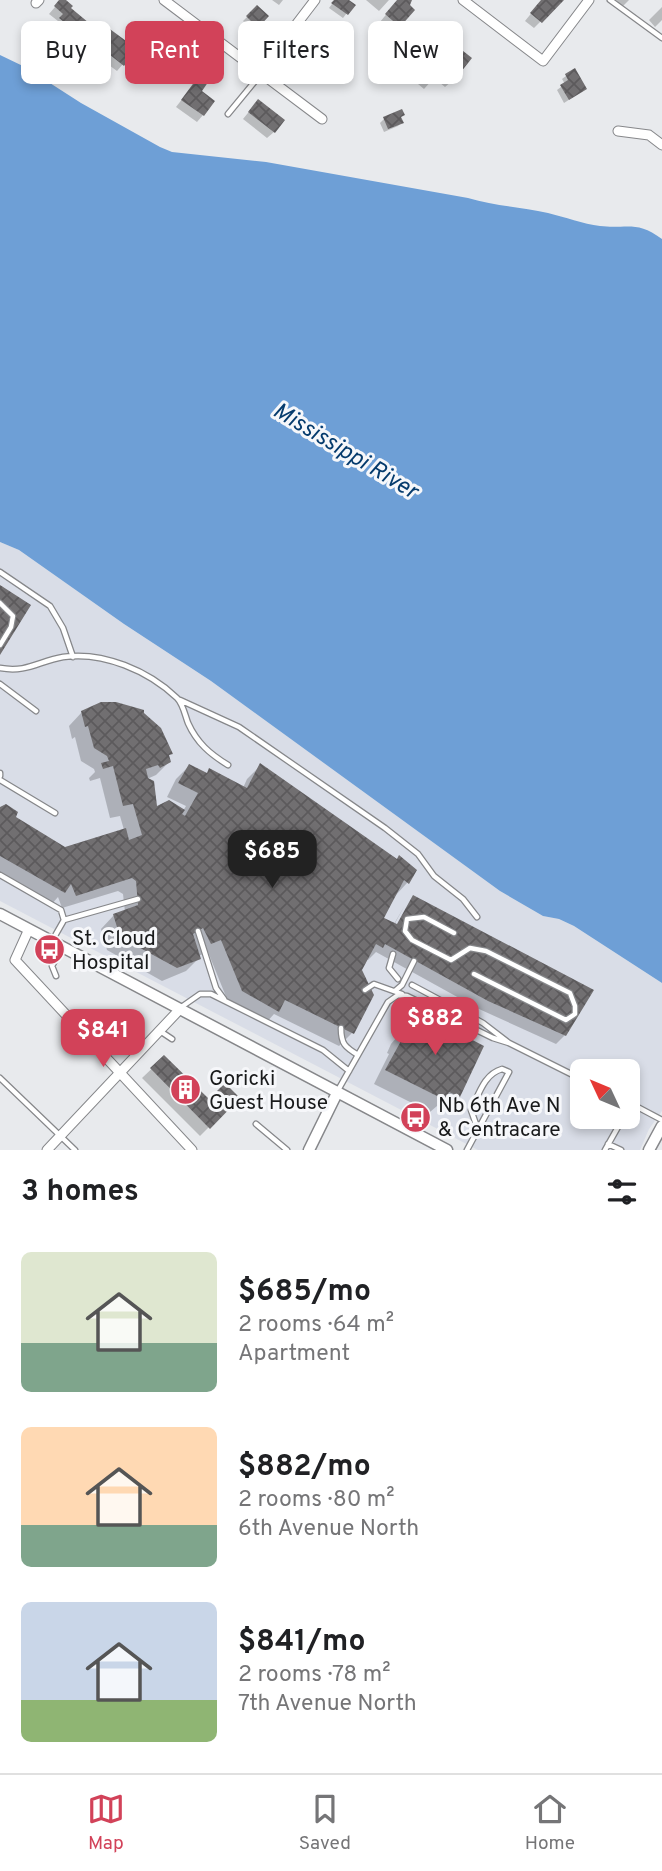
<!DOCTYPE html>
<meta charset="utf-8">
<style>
:root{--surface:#fff;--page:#f2f2f2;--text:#202124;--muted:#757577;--line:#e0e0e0;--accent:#d24259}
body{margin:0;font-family:Overpass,sans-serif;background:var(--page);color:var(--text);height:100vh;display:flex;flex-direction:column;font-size:26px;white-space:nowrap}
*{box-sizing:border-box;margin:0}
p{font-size:23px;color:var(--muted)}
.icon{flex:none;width:38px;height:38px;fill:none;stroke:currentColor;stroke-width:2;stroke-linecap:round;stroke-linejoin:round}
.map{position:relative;height:1150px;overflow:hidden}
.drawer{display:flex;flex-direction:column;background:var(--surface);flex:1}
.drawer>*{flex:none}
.hud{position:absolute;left:21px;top:21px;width:621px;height:63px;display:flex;gap:14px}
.needle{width:46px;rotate:314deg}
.fabs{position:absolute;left:570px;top:1059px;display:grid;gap:14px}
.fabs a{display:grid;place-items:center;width:70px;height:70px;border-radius:10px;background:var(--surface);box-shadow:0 4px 10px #0003;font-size:35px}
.price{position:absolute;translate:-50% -60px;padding:0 16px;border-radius:14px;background:var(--accent);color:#fff;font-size:23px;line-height:46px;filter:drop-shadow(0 2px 4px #0008)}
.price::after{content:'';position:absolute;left:50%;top:42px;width:21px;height:16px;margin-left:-10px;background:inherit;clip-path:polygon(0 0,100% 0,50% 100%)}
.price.on{background:#222;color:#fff}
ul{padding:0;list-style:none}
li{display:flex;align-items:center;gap:21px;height:175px;padding:0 21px}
li span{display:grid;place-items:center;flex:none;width:196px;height:140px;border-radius:10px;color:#555}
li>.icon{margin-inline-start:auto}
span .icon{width:84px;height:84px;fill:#fffc;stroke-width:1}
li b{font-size:30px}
h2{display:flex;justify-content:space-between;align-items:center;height:84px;padding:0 21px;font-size:30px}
.chip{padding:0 24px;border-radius:10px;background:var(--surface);box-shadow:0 4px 10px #0003;font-size:24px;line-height:63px}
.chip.on{background:var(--accent);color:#fff}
.menu{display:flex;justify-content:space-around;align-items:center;height:98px;border-top:2px solid var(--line);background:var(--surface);font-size:19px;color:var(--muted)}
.menu a{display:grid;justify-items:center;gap:4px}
.menu .on{color:var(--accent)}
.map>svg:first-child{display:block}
.built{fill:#d9dde7;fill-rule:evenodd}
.water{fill:#6e9fd6}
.shadow{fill:#0003}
.building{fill:url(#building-cross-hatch)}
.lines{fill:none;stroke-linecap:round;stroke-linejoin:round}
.service-casing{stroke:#86878a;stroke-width:7}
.minor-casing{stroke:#86878a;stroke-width:11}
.tertiary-casing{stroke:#86878a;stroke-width:13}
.service{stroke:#fff;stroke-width:4.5}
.minor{stroke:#fff;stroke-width:9}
.tertiary{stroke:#fff;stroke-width:10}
.labels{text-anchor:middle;stroke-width:6;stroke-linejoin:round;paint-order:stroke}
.poi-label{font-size:21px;fill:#191a1b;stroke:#f6f7fa;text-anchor:start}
.water-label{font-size:23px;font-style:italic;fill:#053b6d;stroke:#f6f7fa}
</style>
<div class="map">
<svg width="662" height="1150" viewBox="0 0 662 1150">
<defs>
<pattern id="building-cross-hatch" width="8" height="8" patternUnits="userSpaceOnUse" patternTransform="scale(1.75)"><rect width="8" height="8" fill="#716f71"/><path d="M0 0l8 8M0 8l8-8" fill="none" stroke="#5c5a5c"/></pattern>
</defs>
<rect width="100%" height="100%" fill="#e8eaed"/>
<path class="built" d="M0,542L19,550L124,624L211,681L500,891L543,916L559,919L574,926L662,983V1111L649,1129L640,1150H478L0,901ZM583,1071H628V1116H583Z"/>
<path class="water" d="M0,55L25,67L81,103L160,147L172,152L266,162L468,198C494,206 521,207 548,213C565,217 583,224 600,226C627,229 637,220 662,239V983L574,926L559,919L543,916L500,891L211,681L124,624L19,550L0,542Z"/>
<path class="shadow" d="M61,0H63L79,33L72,40L54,25L58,21L49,14Z
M272,0H283L279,5Z
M335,0H346L353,5L343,18L329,8Z
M366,0H389L379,11Z
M398,0H409L407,6L412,10L392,32L380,22Z
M542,0H562L534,28L525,21Z
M616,0H629L623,6Z
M257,7L266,16L252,30L243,21Z
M662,7V20L655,27L649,20Z
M97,32L123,64L117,71L86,48Z
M335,40L340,51L336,54L329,49Z
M152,43L154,74L148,81L141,75L135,80L127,74Z
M301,54L310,63L305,68L296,59Z
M319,62L328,71L317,82L308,74Z
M433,65L452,81L445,87L434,78L424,89L418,84Z
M204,71L199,91L203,115L197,122L176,107Z
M566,76L581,92L564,103L557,90L565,84L562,79Z
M252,108L274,132L267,138L243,119Z
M403,115L400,118L402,122L398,126L384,132L380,123L384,119Z
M82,712L171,753L168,756L169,762L156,775L147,779L155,808L183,811L186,806L167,797L176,779L189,766L243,788L247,779L260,766L395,861L415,870L407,883L395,896L381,919L394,924L405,905L394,925L565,1035L556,1044L479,1009L376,952L368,960L366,959L360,970L352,1033L339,1046L274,1014L265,1024L229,1004L208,952L198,956L199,958L186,971L162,981L107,950L101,929L114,915L125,912L123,894L118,891L62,908L58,897L51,905L0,876V809L64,849L124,830L120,816L110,818L100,778L90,781L89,778L95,772L94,769L81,761L75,737L72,739L69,726Z
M417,1013L458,1096L445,1109L437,1106L430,1112L374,1084L389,1054L387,1053L391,1044Z
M164,1057L209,1101L238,1098L200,1136L142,1078Z"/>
<path class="building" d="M59,0H66L73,6L71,8L89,23L80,35L59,18L63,14L54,6Z
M334,0H349L356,5L348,15L331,3Z
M397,0H412L410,5L415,10L400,27L385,14Z
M541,0H564L542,23L530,13Z
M257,5L269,16L258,28L246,16Z
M103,24L137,49L124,66L91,40Z
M158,34L177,50L155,76L148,69L143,75L132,66Z
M339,34L349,41L342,52L332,44Z
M458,47L472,58L453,82L441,72L431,84L423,77L439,56L447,62Z
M319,60L331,71L322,80L310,69Z
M575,68L587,89L569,100L560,85L568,80L565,74Z
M204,69L213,75L202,91L215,101L204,116L181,100Z
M258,99L285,120L275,133L248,112Z
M402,109L405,115L401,117L404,123L388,129L383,117Z
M0,585L31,605L0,655Z
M101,702H116L144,710V713L161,728L173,754L169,755L171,762L160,768L158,765L146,769L148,778L154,781L157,806L169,800L185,810L182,814L185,816L198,793L178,783L189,764L207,773L209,768L247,788L260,763L397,859L399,855L417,870L409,884L404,880L384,918L397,924L413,895L594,990L566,1036L488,1001L385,944L383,948L376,944L362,970L374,995L354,1034L285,1000L279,1012L242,991L221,940L211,944L203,928L193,934L201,959L177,968L120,937L113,914L138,905L136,881L132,878L76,896L71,884L65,893L0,856V807L6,804L18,812L16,817L65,847L126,828L129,840L142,835L133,804L123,806L113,766L103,769L101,763L109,761L107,756L94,748L88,726L85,727L81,711Z
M417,1011L484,1046L460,1097L449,1092L445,1100L385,1070L401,1041L399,1039L403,1029L407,1030Z
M164,1055L209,1099L225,1083L240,1098L210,1129L150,1068Z"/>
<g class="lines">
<defs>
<path id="service" d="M610,0L662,38
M228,114L261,74
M0,572L50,606L63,628L73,657
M0,603L13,616L11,627L0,645
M0,668C27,673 39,661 63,657C103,651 149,671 177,698C183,704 185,715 188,723C197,743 210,754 228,765
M0,684L36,711
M180,700L239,727L385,828L418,854L434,876L463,899L477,917
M0,773V776
M0,780L55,813
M0,875L61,910L64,920
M198,931L216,988L224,999
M454,933L424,917L407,919L405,931L412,940L451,960L470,948L486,951L570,993L575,1006V1014L566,1020L474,974
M52,941L64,920L138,899
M393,954L389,968L398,979
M56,976L52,966L62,948
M412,985L483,1023L509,1043L583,1080
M365,990L374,984L402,994
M395,991L402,985L414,961
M180,1008L200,994H211L323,1050L349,1071
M341,1028C341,1044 345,1047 358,1055
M160,1031L172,1039
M0,1078L75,1150
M337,1092L388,1002L398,995L407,996L493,1038L509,1043
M628,1102L662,1120
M256,1124L287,1150
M608,1144L621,1150
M467,1150L509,1072L502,1069C484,1074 479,1094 471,1110L478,1130
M605,1150L618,1127"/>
<path id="minor" d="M164,0L322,119
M463,0L543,61L589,0
M36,3L39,0
M260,72L315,0
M618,131L649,135L662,145
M29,929L15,960L192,1150
M47,1150L180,1009"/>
<path id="tertiary" d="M0,914L447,1150
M309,1150L337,1093
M649,1150L662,1126"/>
</defs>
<use href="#service" class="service-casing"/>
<use href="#minor" class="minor-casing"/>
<use href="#tertiary" class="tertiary-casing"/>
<use href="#service" class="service"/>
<use href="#minor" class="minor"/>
<use href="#tertiary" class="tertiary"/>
</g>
<defs>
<symbol id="bus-disc" viewBox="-11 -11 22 22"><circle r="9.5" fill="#d24259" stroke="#f6f7fa"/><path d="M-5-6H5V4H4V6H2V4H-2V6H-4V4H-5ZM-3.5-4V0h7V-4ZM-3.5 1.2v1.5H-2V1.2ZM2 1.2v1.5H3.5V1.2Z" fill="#fff"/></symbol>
<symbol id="building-disc" viewBox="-11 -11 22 22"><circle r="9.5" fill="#d24259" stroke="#f6f7fa"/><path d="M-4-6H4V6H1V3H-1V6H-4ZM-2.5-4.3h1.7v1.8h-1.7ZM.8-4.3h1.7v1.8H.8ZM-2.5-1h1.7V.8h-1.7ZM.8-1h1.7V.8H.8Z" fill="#fff"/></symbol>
</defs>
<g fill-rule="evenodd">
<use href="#bus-disc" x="32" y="932" width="35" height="35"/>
<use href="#building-disc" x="168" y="1072" width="35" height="35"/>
<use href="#bus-disc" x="398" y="1100" width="35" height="35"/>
</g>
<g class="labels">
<g class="poi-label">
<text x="72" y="945">St. Cloud<tspan x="72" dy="24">Hospital</tspan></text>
<text x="209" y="1085">Goricki<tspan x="209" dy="24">Guest House</tspan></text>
<text x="438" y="1112">Nb 6th Ave N<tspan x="438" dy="24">&amp; Centracare</tspan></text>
</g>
<g class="water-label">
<text transform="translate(346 450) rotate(31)" y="8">Mississippi River</text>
</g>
</g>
</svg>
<div class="fabs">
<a><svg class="needle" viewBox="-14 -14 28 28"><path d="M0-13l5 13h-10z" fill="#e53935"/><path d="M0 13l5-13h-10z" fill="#757577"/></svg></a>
</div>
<b class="price on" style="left:272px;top:890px">$685</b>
<b class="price" style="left:435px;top:1057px">$882</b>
<b class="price" style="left:103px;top:1069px">$841</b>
<div class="hud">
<a class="chip">Buy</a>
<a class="chip on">Rent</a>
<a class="chip">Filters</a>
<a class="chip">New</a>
</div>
</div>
<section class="drawer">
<h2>3 homes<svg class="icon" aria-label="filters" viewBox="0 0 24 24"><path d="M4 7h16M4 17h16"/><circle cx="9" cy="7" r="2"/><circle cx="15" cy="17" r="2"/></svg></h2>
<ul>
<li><span style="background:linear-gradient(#dfe7d0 65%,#7fa58c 0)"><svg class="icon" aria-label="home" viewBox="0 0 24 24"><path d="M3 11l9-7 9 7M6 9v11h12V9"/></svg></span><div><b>$685/mo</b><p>2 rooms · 64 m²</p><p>Apartment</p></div></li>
<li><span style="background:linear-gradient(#ffd9b3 70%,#7fa58c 0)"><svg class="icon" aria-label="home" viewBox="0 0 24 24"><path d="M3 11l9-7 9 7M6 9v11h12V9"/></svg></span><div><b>$882/mo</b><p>2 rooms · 80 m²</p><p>6th Avenue North</p></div></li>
<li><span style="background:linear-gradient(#c9d6e8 70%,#8fb573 0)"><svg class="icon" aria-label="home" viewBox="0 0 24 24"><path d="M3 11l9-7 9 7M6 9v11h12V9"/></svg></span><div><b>$841/mo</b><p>2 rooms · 78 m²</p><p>7th Avenue North</p></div></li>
</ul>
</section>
<nav class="menu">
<a class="on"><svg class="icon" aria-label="map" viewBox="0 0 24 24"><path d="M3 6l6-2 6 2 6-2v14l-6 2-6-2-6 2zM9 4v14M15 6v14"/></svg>Map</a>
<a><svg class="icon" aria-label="saved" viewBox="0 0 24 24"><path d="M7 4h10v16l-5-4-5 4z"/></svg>Saved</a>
<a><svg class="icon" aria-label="home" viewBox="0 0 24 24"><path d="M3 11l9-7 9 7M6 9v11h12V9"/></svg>Home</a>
</nav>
